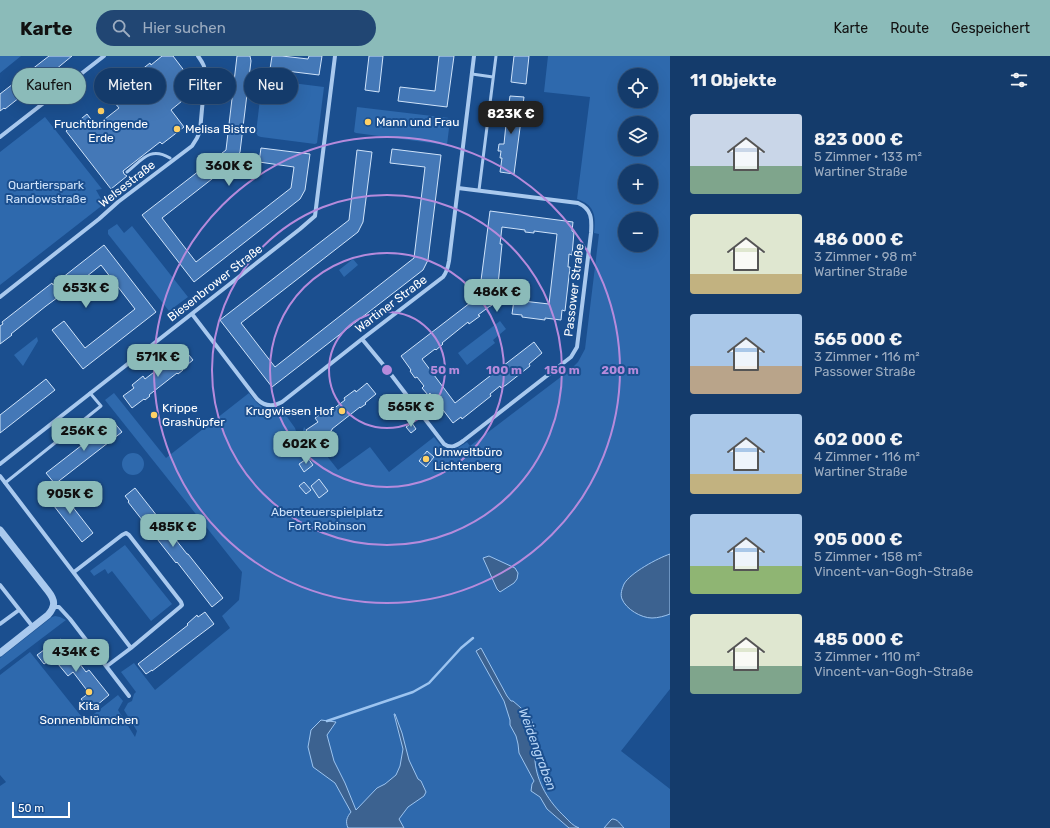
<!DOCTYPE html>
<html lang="de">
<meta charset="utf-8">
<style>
:root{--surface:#143b6b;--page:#214673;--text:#f1f3f6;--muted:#9dadc1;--line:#33557e;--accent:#8bbbb9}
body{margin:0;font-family:Rubik,sans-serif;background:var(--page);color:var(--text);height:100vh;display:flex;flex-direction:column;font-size:15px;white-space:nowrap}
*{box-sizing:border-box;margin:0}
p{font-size:13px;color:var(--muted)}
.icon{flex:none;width:22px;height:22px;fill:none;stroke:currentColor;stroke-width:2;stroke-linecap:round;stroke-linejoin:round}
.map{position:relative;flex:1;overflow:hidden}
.side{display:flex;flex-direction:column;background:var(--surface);width:380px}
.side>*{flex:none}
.guide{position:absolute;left:12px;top:12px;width:380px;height:36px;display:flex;gap:8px}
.tools{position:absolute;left:618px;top:12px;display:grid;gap:8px}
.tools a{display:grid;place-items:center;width:40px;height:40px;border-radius:50%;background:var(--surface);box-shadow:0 4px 16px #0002,0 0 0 1px var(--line);font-size:20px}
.scale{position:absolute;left:12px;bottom:10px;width:58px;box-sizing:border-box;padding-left:4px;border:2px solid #fff;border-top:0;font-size:11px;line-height:14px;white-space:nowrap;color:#fff;-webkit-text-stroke:3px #1b4f8f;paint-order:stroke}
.price{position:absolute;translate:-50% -34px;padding:0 9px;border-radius:8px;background:var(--accent);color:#111;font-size:13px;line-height:26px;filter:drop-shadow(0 1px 2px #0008)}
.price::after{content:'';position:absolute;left:50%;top:24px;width:12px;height:9px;margin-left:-6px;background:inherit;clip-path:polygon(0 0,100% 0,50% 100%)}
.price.current{background:#222;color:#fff}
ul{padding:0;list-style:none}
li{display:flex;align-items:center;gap:12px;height:100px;padding:0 20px}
li span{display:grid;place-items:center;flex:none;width:112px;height:80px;border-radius:4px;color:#555}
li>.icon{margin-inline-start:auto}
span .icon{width:48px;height:48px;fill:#fffc;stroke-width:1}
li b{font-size:17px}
h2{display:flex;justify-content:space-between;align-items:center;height:48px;padding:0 20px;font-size:17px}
.pill{padding:0 14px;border-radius:18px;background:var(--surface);box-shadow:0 4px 16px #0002,0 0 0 1px var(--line);font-size:14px;line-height:36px}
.pill.current{background:var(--accent);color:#111}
header{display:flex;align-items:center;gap:24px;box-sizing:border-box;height:56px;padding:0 20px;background:var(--accent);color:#111}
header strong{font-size:19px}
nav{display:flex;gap:22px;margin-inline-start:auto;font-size:14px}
.search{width:280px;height:36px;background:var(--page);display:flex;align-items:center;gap:10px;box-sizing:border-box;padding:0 14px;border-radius:22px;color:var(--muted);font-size:15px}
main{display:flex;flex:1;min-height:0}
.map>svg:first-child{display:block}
.green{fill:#2e69ad;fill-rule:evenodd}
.water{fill:#3c6290;stroke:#9cc4f0}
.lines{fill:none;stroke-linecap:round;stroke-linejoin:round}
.stream{stroke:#9cc4f0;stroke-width:2.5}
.building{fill:#4478b7;stroke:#cfe3fa}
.service{stroke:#a9c9ee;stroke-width:3}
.minor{stroke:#a9c9ee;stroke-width:4}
.tertiary{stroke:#a9c9ee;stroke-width:7}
.ring{fill:none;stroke:#b68bdc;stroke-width:2}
.poi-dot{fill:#ffd166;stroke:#1b4f8f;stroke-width:1.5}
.labels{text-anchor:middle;stroke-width:4;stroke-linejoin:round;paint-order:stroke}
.poi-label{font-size:12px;fill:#fff;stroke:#1b4f8f;text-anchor:start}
.street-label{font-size:12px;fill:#fff;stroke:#1b4f8f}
.park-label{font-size:12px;fill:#cfe3fa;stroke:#1b4f8f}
.water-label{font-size:13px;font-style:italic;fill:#b5d3f5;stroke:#1b4f8f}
.centre{fill:#b68bdc;stroke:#1b4f8f;stroke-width:2}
.ring-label{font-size:12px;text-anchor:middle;font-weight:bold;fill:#b68bdc;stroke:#1b4f8f;stroke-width:4;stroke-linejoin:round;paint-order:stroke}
</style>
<header>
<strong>Karte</strong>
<div class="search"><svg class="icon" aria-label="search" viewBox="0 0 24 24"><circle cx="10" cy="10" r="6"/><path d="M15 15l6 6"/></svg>Hier suchen</div>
<nav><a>Karte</a><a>Route</a><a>Gespeichert</a></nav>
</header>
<main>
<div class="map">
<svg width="670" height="772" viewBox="0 0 670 772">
<rect width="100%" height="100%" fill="#1b4f8f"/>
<path class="green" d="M0,0H21L0,17Z
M548,0H670V633L621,695L670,733V772H0V730L6,726L0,719V619L30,596L85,665L118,639L123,645L118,654L135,681L137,675L124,654L128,647L132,645L134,638L136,636L121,616L134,607L155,634L230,572L222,560L239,544L242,516L105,344L114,337L166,402L249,337C258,349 264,357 280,351L295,372L298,381L308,395L307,396L310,398L311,397L301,382L304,371L338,414L370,391L389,416L434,381C446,397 450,398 467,386L470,390L570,314L578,306L585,293L599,178L594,177C596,160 595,149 577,143L590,41L544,36ZM625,19H651V45H625ZM625,67H651V93H625ZM625,115H651V141H625ZM625,163H651V189H625Z
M264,24H268L324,31L317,87L315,88L261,81L258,80L256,77L262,26Z
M357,51L449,62L450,64L447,89L356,77L354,76Z
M45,61L102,133L96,134L104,148L0,229V96Z
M117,168L124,177L132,170L188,241L169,255L108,178V174Z
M353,203L358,209L344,221L339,214Z
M500,265L506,273L493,284L495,287L467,309L458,297Z
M37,281L38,285L23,310L14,299Z
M122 408a11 11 0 1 1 22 0a11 11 0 1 1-22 0Z
M125,489L172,548L151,565L112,515L108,518L105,513L94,520L90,515Z
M55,560L60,561L66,564L0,614V602L52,561Z"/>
<path class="water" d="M670,498V558C665,560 658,562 652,562C641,562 626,553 622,543C620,538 622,533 624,528C630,517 658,502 670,498Z
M489,500L515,512L518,517L517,523L514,527L500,536L497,533L483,502Z
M481,592L507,640L511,645H513C521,652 529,658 533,668C537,680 534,693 535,705C537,727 549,746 565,761C569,765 573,770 579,772H569L547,753L540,741L531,735L532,728L534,725L519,697L518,688L516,680L510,669V664L504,645L476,595Z
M394,658H395L402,677L409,704L418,723L421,725L426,736L424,740L408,751L399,763L404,772H348C345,765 347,761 351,756L335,727L313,711L308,691L311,674L321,664L336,666L327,679L334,705L345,727L356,754L377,732L385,728L396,719L400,710L403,693Z
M612,763C618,763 620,768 624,772H604L610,765Z"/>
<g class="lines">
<path class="stream" d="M327,665L413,636L429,627L461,592L473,582"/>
</g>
<path class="building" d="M49,0H72L55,14L57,16L51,21L49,18L5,53L4,52L0,55V38Z
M162,0H173L192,25V29L178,40L179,43L182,45L171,54L184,71L162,88L160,86L123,115L124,118L127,120L111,133L66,75L87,58L96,70L119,52L110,41L123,31L122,29L150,7L151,9Z
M237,0H250L251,5L240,96L235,105L162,162L196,206L291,132L294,111L259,106L261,92L310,98L305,134L300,143L194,226L142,159L226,94Z
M272,0H282L308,3L309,0H322L319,19L270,13Z
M369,0H383L379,36L365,34Z
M439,0H454L447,51L398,45L400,31L435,35Z
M514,0H529L526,28L511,26Z
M510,40L524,41L514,118L500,116L502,102H500L501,95H498L499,88H504L506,68L502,67V60L505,61V53L508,54Z
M392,93L441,99L428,204L423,214L272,331L220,264L349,164L357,94L372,96L363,166L358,176L241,267L275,311L414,202L425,111L390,107Z
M490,155L573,166L572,175L574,176L572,199L569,198L568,211H570L565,255L562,254L561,264L545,262V264L522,261V259L512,258L514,244L549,248L557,178L534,175V177L525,176V174L502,171L500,188H502L498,229H495L493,243L495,244L491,250H490L478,259L480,260L469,268L468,266L442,287L443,288L436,294L435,293L422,303L455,347L534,286L542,297L529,308L530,310L506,329L501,332L500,330L490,338L491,340L462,363L461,361L453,367L443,354L441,356L436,349L437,347L430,337L428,339L422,332L424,330L417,321L415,322L410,315L411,314L401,300L479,240Z
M104,189L156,256L83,313L52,274L64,265L85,292L135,253L101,209L62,240L61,239L46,250L11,278L12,279L0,288V270L3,268L2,266L52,227L53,229Z
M184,293L193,304L182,313L183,314L178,318L177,317L149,339L150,340L145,344L144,343L132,352L123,340L134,332L132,329L143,320L145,323L162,310L160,307L171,299L173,301Z
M46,323L55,334L0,377V359Z
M367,327L376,338L365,347L366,348L360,352V351L332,373V374L327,378L326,377L315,385L306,374L318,366L315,362L326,354L328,357L345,344L344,342L355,334L356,336Z
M113,365L122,376L55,428L46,417Z
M412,367L416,373L411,377L406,371Z
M427,395L434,401L426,411L419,405Z
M308,402L313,409L304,416L299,408Z
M319,423L328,435L319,442L311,430Z
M304,426L311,434L306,438L299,430Z
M58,432L93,477L82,486L47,441Z
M135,432L187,498H188L223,542L212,551L177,506L176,507L128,446L129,445L125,440Z
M205,556L214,568L152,615V614L146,618L138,608L188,569L187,568L197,559L198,561Z
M61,583L86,616L89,614L109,639L90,655L81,643L89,637L73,616L68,620L53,602L44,608L37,599L48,591L49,592Z"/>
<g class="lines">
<path class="service" d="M472,18L493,21
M181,41L197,29H205
M127,116C142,104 150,90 170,102
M479,134L496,0
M5,427L101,350L90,337"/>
<path class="minor" d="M0,81L104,0
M0,241L99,163L118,146L192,90L197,82L200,75L205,20C206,12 203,7 198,0
M192,258L257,343C265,351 273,351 282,346L362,283L443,221C447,216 448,211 449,205L474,0
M362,283L386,312L444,388C451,393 456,390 463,385L571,301L577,291L591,177C592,163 592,153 578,147L458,132
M0,408L300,173L315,160L335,0
M0,420L131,592L107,610
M74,516L122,479L126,477L129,479L181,546L182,549L180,551L131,592
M0,529L33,571
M53,551H59L70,563L129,640
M0,568L19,554"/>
<path class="tertiary" d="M0,474L48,535C55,544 56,550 48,559L0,597"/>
</g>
<g class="ring">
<circle cx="387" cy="314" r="58"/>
<circle cx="387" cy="314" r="117"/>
<circle cx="387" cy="314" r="175"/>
<circle cx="387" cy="314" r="233"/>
</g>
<g class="poi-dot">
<circle cx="101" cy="55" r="4"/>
<circle cx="368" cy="66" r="4"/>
<circle cx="177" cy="73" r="4"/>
<circle cx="342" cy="355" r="4"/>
<circle cx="154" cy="359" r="4"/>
<circle cx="426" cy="403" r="4"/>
<circle cx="89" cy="636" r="4"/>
</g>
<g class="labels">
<g class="poi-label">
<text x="376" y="70">Mann und Frau</text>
<text x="101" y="72" text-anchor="middle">Fruchtbringende<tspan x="101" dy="14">Erde</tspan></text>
<text x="185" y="77">Melisa Bistro</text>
<text x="162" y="356">Krippe<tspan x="162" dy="14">Grashüpfer</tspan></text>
<text x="334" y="359" text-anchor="end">Krugwiesen Hof</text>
<text x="434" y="400">Umweltbüro<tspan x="434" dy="14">Lichtenberg</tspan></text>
<text x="89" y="654" text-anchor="middle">Kita<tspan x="89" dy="14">Sonnenblümchen</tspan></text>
</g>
<g class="street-label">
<text transform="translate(127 128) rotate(-38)" y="4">Welsestraße</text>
<text transform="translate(215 227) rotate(-38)" y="4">Biesenbrower Straße</text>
<text transform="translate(574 234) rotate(-83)" y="4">Passower Straße</text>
<text transform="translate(391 248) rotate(-37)" y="4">Wartiner Straße</text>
</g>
<g class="park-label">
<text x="46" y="133">Quartierspark<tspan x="46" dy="14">Randowstraße</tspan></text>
<text x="327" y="460">Abenteuerspielplatz<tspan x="327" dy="14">Fort Robinson</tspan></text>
</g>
<g class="water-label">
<text transform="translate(538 693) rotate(70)" y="5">Weidengraben</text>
</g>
</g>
<circle cx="387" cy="314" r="6" class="centre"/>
<g class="ring-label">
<text x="445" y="318">50 m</text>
<text x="504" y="318">100 m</text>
<text x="562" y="318">150 m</text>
<text x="620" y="318">200 m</text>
</g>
</svg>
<div class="tools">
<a><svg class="icon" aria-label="locate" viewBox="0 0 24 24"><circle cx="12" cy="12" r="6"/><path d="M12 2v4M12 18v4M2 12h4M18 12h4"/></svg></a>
<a><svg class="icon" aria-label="layers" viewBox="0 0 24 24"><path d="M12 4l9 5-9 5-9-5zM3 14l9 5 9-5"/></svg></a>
<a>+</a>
<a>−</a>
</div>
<div class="scale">50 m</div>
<b class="price current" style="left:511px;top:79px">823K €</b>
<b class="price" style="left:229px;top:131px">360K €</b>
<b class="price" style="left:86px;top:253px">653K €</b>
<b class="price" style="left:497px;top:257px">486K €</b>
<b class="price" style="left:158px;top:322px">571K €</b>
<b class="price" style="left:411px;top:372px">565K €</b>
<b class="price" style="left:84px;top:396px">256K €</b>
<b class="price" style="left:306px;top:409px">602K €</b>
<b class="price" style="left:70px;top:459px">905K €</b>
<b class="price" style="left:173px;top:492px">485K €</b>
<b class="price" style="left:76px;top:617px">434K €</b>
<div class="guide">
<a class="pill current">Kaufen</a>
<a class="pill">Mieten</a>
<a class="pill">Filter</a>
<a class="pill">Neu</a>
</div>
</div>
<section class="side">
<h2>11 Objekte<svg class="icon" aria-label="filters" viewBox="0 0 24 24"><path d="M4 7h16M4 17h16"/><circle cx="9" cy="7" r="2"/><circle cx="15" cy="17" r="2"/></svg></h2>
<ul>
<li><span style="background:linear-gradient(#c9d6e8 65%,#7fa58c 0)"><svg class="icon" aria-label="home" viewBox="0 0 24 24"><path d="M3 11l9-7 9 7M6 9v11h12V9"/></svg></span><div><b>823 000 €</b><p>5 Zimmer · 133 m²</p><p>Wartiner Straße</p></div></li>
<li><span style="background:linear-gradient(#dfe7d0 75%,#c2b280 0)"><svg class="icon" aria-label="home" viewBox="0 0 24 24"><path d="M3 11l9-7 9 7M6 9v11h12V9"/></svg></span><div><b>486 000 €</b><p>3 Zimmer · 98 m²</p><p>Wartiner Straße</p></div></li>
<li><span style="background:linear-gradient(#a9c7e8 65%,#b9a48a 0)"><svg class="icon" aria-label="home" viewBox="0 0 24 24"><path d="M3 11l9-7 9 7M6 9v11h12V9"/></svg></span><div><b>565 000 €</b><p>3 Zimmer · 116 m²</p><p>Passower Straße</p></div></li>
<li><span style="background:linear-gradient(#a9c7e8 75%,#c2b280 0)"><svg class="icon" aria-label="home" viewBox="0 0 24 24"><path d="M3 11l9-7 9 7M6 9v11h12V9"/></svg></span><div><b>602 000 €</b><p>4 Zimmer · 116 m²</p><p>Wartiner Straße</p></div></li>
<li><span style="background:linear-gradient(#a9c7e8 65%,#8fb573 0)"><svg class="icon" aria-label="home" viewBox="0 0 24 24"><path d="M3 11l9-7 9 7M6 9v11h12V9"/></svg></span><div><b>905 000 €</b><p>5 Zimmer · 158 m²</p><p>Vincent-van-Gogh-Straße</p></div></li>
<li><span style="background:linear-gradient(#dfe7d0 65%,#7fa58c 0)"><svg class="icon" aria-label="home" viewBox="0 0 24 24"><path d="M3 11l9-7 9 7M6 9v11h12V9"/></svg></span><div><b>485 000 €</b><p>3 Zimmer · 110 m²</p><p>Vincent-van-Gogh-Straße</p></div></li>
</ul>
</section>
</main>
